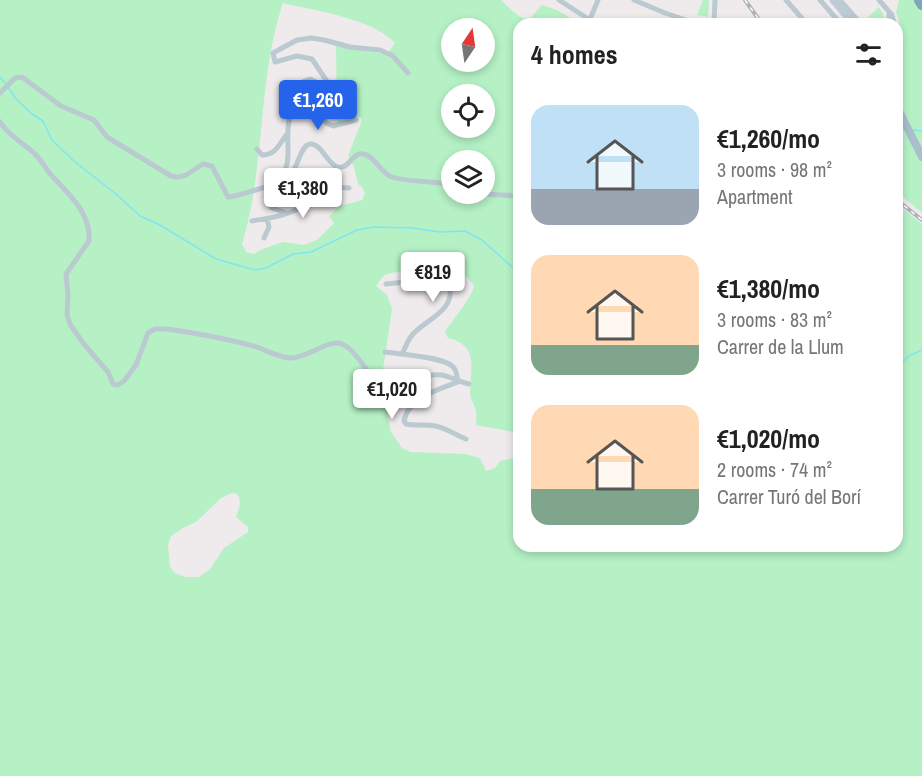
<!DOCTYPE html>
<meta charset="utf-8">
<style>
:root{--surface:#fff;--page:#f2f2f2;--text:#222;--muted:#767676;--accent:#2563eb}
body{margin:0;font-family:"Archivo Narrow",sans-serif;background:var(--page);color:var(--text);height:100vh;display:flex;flex-direction:column;font-size:22px;white-space:nowrap}
*{box-sizing:border-box;margin:0}
p{font-size:20px;color:var(--muted)}
.icon{flex:none;width:33px;height:33px;fill:none;stroke:currentColor;stroke-width:2;stroke-linecap:round;stroke-linejoin:round}
.map{position:relative;flex:1;overflow:hidden}
.side{position:absolute;left:513px;top:18px;width:390px;height:534px;display:flex;flex-direction:column;background:var(--surface);border-radius:18px;box-shadow:0 3px 9px #0003}
.side>*{flex:none}
.needle{width:39px;rotate:13deg}
.controls{position:absolute;left:441px;top:18px;display:grid;gap:12px}
.controls a{display:grid;place-items:center;width:54px;height:54px;border-radius:50%;background:var(--surface);box-shadow:0 3px 9px #0003;font-size:30px}
.price{position:absolute;translate:-50% -51px;padding:0 14px;border-radius:6px;background:#fff;color:#222;font-size:20px;line-height:39px;filter:drop-shadow(0 2px 3px #0008)}
.price::after{content:'';position:absolute;left:50%;top:36px;width:18px;height:14px;margin-left:-9px;background:inherit;clip-path:polygon(0 0,100% 0,50% 100%)}
.price.on{background:var(--accent);color:#fff}
ul{padding:0;list-style:none}
li{display:flex;align-items:center;gap:18px;height:150px;padding:0 18px}
li span{display:grid;place-items:center;flex:none;width:168px;height:120px;border-radius:18px;color:#555}
li>.icon{margin-inline-start:auto}
span .icon{width:72px;height:72px;fill:#fffc;stroke-width:1}
li b{font-size:26px}
h2{display:flex;justify-content:space-between;align-items:center;height:72px;padding:0 18px;font-size:26px}
.map>svg:first-child{display:block}
.green{fill:#b5f1c5;fill-rule:evenodd}
.lines{fill:none;stroke-linecap:round;stroke-linejoin:round}
.stream{stroke:#7fe6f1;stroke-width:1.5}
.motorway-casing{stroke:#6a90ab;stroke-width:10}
.minor{stroke:#bbc9d0;stroke-width:5}
.secondary{stroke:#bcccd7;stroke-width:7}
.primary{stroke:#a9bfcd;stroke-width:8}
.motorway{stroke:#7fa5bf;stroke-width:9}
.rail-casing{stroke:#adb2b7;stroke-width:4}
.rail{stroke:#fff;stroke-width:1.5;stroke-dasharray:4.5;stroke-linecap:butt}
</style>
<div class="map">
<svg width="922" height="776" viewBox="0 0 922 776">
<rect width="100%" height="100%" fill="#efebec"/>
<path class="green" d="M0,0H501C508,6 521,23 531,17C535,14 538,8 542,5L557,10L579,23L519,24V433L476,425C476,421 477,415 476,411C475,405 470,399 470,393C470,369 480,346 448,338L445,332C453,319 471,299 474,286C459,259 408,269 384,275L376,286L387,295L392,309L381,383L391,432L402,448L411,452L465,454L480,458L486,471L495,468L500,461L519,457V546H897V204L922,224V776H0ZM283,3C315,11 372,18 395,43L387,54L336,46L337,122L360,117L362,120L348,156L354,167L358,184L362,187L365,194L362,200L340,206L329,216L334,223L317,240L304,245L283,242L262,249L254,254L246,252L242,244C266,166 257,81 283,3ZM452,28H484V62H452ZM452,94H484V128H452ZM452,160H484V194H452ZM232,493L237,494C243,502 238,509 236,517L248,527V532L224,548L210,569L199,577H185L175,573L170,567L168,545L171,536L183,528L196,522L221,498Z
M703,0H709L708,17L697,15Z
M899,0H922V213L897,192L899,21L896,12Z
M879,7L886,20L885,24H866L864,21Z"/>
<g class="lines">
<path class="stream" d="M0,77L5,83
M8,87L16,99L32,114L43,121L52,140L75,162L116,194L140,216L160,225L216,259L255,270L266,268L293,254L311,252L357,230L375,227L412,228L440,232L465,231L482,240L519,273
M897,130H905
M913,130L922,131
M897,367L909,356L922,350"/>
<defs>
<path id="motorway" d="M919,0L922,5"/>
</defs>
<use href="#motorway" class="motorway-casing"/>
<path class="minor" d="M559,0L596,24
M634,0L665,13L698,24
M786,0L807,24
M820,0L841,24
M840,0L861,24
M879,0L892,15L894,24
M889,14V24
M588,24L598,0
M714,24L715,0
M302,86L311,96L326,123L333,126L356,120
M0,93L15,78L22,77L61,106L94,120L107,137L171,176C185,180 192,170 203,164L212,166L228,197C235,197 283,182 289,178C297,171 300,145 310,144C321,143 327,163 337,167C350,170 352,151 364,154C376,157 380,173 392,177C411,183 432,180 452,185
M0,122C9,136 22,142 34,153C41,159 45,168 51,175C69,194 91,213 89,241L66,274L68,295L67,315L70,324L83,343L108,372L113,384L118,385L124,381L136,365L148,333L155,329H167C195,333 223,338 250,345C263,348 276,357 290,358C307,359 329,338 342,344C357,350 366,375 381,383C402,383 421,373 442,375C451,377 460,382 469,384
M257,149L262,155C276,155 279,144 287,134
M278,182C296,159 283,142 290,117C293,104 300,93 304,81L310,79L327,88L330,86L312,59L297,56L275,62L273,53L297,40L311,38L324,40L350,47L380,50L393,56L408,73
M484,194L519,196
M286,213L272,208L269,205L270,202C292,194 295,194 296,169
M252,221C268,218 288,216 303,206C327,191 315,185 349,188
M264,238L269,227L267,219
M386,284L433,279L439,280L449,285C457,309 426,320 414,333C408,338 406,347 402,354
M385,352C399,354 447,357 454,368C457,372 457,377 458,382
M458,382C439,389 408,398 404,421L406,424C415,426 425,424 435,426C447,428 455,435 466,439"/>
<path class="secondary" d="M833,0L853,24"/>
<path class="primary" d="M897,107L922,157"/>
<use href="#motorway" class="motorway"/>
<defs>
<path id="rail" d="M745,0L762,24
M897,200L922,220"/>
</defs>
<use href="#rail" class="rail-casing"/>
<use href="#rail" class="rail"/>
</g>
</svg>
<div class="controls">
<a><svg class="needle" viewBox="-14 -14 28 28"><path d="M0-13l5 13h-10z" fill="#e53935"/><path d="M0 13l5-13h-10z" fill="#767676"/></svg></a>
<a><svg class="icon" aria-label="locate" viewBox="0 0 24 24"><circle cx="12" cy="12" r="6"/><path d="M12 2v4M12 18v4M2 12h4M18 12h4"/></svg></a>
<a><svg class="icon" aria-label="layers" viewBox="0 0 24 24"><path d="M12 4l9 5-9 5-9-5zM3 14l9 5 9-5"/></svg></a>
</div>
<b class="price on" style="left:318px;top:131px">€1,260</b>
<b class="price" style="left:303px;top:219px">€1,380</b>
<b class="price" style="left:433px;top:303px">€819</b>
<b class="price" style="left:392px;top:420px">€1,020</b>
<section class="side">
<h2>4 homes<svg class="icon" aria-label="filters" viewBox="0 0 24 24"><path d="M4 7h16M4 17h16"/><circle cx="9" cy="7" r="2"/><circle cx="15" cy="17" r="2"/></svg></h2>
<ul>
<li><span style="background:linear-gradient(#bfe0f5 70%,#9aa5b1 0)"><svg class="icon" aria-label="home" viewBox="0 0 24 24"><path d="M3 11l9-7 9 7M6 9v11h12V9"/></svg></span><div><b>€1,260/mo</b><p>3 rooms · 98 m²</p><p>Apartment</p></div></li>
<li><span style="background:linear-gradient(#ffd9b3 75%,#7fa58c 0)"><svg class="icon" aria-label="home" viewBox="0 0 24 24"><path d="M3 11l9-7 9 7M6 9v11h12V9"/></svg></span><div><b>€1,380/mo</b><p>3 rooms · 83 m²</p><p>Carrer de la Llum</p></div></li>
<li><span style="background:linear-gradient(#ffd9b3 70%,#7fa58c 0)"><svg class="icon" aria-label="home" viewBox="0 0 24 24"><path d="M3 11l9-7 9 7M6 9v11h12V9"/></svg></span><div><b>€1,020/mo</b><p>2 rooms · 74 m²</p><p>Carrer Turó del Borí</p></div></li>
</ul>
</section>
</div>
